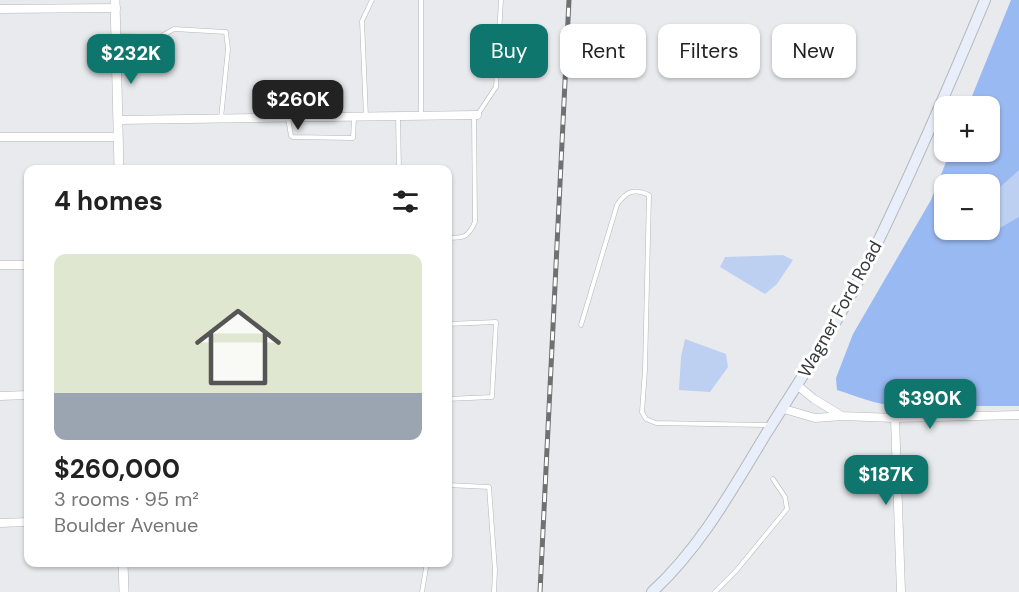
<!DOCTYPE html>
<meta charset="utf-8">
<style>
:root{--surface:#fff;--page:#f2f2f2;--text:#222;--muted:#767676;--accent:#0f766e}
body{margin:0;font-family:"DM Sans",sans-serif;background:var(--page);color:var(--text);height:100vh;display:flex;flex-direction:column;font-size:22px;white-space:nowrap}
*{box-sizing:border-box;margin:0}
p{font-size:20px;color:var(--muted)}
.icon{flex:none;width:33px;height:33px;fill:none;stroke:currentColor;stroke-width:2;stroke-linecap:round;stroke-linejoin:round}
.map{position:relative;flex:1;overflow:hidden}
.details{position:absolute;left:24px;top:165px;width:428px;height:402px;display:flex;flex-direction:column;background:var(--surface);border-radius:12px;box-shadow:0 2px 4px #0004}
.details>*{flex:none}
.hud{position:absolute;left:470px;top:24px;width:459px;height:54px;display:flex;gap:12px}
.buttons{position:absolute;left:934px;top:96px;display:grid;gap:12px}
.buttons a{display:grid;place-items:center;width:66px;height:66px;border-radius:12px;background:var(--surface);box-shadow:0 2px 4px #0004;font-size:30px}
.price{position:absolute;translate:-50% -51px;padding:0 14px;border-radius:12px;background:var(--accent);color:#fff;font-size:20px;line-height:39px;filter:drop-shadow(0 2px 3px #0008)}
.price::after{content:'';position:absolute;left:50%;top:36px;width:18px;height:14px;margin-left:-9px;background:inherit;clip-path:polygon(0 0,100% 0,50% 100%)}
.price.current{background:#222;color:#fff}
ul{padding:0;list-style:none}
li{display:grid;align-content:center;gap:12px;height:318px;padding:0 30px}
li span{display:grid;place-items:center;height:186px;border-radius:12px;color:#555}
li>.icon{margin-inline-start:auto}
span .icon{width:108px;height:108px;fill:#fffc;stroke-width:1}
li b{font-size:26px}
h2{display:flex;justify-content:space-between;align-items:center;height:72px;padding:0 30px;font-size:26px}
.pill{padding:0 21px;border-radius:12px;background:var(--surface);box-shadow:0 2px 4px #0004;font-size:21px;line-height:54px}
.pill.current{background:var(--accent);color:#fff}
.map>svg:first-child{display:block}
.green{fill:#99b9f2;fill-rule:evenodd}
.water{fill:#bdd0f2}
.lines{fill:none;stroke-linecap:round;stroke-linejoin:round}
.service-casing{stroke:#b4b6b9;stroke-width:5}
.minor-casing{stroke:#b4b6b9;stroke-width:9}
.tertiary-casing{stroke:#b4b6b9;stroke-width:10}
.secondary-casing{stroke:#b4b6b9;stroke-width:12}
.service{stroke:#fff;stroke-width:4}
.minor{stroke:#fff;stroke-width:8}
.tertiary{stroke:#fff;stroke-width:9}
.secondary{stroke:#e8effa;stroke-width:10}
.rail-casing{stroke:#6e7071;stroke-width:5}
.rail{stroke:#fff;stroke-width:3;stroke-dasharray:9;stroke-linecap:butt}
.labels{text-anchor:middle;stroke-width:6;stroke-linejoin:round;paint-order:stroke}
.street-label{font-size:18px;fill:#373839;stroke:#fff}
</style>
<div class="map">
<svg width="1019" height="592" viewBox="0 0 1019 592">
<rect width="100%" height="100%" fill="#e8eaed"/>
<path class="green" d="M1011,0H1019V406H895C875,404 856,396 837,390L836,378L853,334L931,200L950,152H990V106H968ZM945,184H990V230H945Z"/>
<path class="water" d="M1019,170V217L993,232H983L980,230H990V196Z
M783,255L793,260L777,284L765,294L720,267L725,257Z
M685,339L726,354L728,367L710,392L679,390L681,357Z"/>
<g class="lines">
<defs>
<path id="service" d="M421,0V116
M118,36L160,37L174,29L226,32L228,49L221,118
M478,114L496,87L501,0
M366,117L362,21L372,0
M398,117L399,170
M288,118L291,136L293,137L353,138L354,118
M447,238C463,238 468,238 475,222L474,115
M447,324L496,322L492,397L447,399
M581,325L617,205C626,191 634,188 649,195L645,370L642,412L646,419L656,423L769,425
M447,485L489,487L495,570L494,592
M422,592L427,562
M715,592L736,571L787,509L785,497L773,479"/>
<path id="minor" d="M0,9L116,8
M118,120L477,115
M0,137H118
M0,265H28
M797,385L814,399L842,416
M0,396L28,395
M784,409L815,418L842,416L895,418L1019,415
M895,418L901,592
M0,523L28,522"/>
<path id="tertiary" d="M115,0L119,170
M123,562L124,592"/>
<path id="secondary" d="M652,592C700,548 732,490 766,434C800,380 835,327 864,270C908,182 947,91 985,0"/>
</defs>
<use href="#service" class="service-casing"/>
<use href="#minor" class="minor-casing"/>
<use href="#tertiary" class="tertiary-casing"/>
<use href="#secondary" class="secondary-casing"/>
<use href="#service" class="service"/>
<use href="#minor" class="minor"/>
<use href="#tertiary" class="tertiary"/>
<use href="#secondary" class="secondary"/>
<defs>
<path id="rail" d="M540,592L569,0"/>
</defs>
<use href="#rail" class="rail-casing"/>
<use href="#rail" class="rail"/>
</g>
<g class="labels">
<g class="street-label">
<text transform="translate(840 309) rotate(-61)" y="6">Wagner Ford Road</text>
</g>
</g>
</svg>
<div class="buttons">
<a>+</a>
<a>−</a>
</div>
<b class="price" style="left:131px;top:85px">$232K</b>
<b class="price current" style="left:298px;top:131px">$260K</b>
<b class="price" style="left:930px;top:430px">$390K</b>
<b class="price" style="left:886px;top:506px">$187K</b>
<div class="hud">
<a class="pill current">Buy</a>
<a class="pill">Rent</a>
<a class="pill">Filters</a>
<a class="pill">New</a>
</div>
<section class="details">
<h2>4 homes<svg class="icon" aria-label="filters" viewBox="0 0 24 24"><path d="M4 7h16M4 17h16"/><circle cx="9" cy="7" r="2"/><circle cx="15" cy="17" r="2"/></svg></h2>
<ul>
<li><span style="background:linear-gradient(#dfe7d0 75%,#9aa5b1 0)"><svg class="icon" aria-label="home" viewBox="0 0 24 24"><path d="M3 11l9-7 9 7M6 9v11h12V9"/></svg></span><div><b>$260,000</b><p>3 rooms · 95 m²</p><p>Boulder Avenue</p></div></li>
</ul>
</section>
</div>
